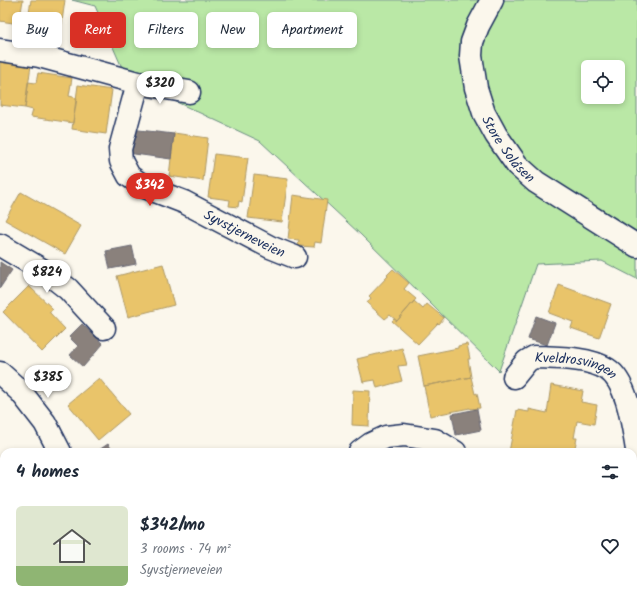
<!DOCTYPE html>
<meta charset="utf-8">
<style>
:root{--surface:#fff;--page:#f6f6f7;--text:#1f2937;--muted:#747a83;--line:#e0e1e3;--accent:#d93025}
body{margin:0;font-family:Kalam,sans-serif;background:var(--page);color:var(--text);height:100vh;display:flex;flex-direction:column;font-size:15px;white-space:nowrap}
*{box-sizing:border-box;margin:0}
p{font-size:13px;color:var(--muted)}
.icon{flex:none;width:22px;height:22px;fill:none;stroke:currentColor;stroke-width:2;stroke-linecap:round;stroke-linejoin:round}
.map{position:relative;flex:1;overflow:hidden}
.details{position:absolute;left:0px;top:448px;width:637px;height:156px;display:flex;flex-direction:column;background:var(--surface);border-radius:12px 12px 0 0;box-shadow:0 2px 6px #0003}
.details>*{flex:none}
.top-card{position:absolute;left:12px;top:12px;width:400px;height:36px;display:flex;gap:8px}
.tools{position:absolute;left:581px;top:60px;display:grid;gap:8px}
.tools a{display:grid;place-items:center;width:44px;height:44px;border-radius:6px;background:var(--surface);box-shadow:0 2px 6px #0003;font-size:20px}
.price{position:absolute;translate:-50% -34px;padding:0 9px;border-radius:14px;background:#fff;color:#222;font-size:13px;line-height:26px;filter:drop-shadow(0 1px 2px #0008)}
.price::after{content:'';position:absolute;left:50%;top:24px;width:12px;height:9px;margin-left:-6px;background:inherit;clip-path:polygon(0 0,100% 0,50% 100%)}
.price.current{background:var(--accent);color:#fff}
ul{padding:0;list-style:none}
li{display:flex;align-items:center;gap:12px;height:100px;padding:0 16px}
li+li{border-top:1px solid var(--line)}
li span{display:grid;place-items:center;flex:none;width:112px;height:80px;border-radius:6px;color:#555}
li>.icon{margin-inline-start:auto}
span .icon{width:48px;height:48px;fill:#fffc;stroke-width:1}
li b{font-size:17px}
h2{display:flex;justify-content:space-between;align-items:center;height:48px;padding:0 16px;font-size:17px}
.chip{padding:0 14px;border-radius:6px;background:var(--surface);box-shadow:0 2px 6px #0003;font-size:14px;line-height:36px}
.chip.current{background:var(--accent);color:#fff}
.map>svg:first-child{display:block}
.green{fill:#bae8a6;stroke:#6a8c82;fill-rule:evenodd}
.homes{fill:#e9c46a;stroke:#ab9766}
.industry{fill:#8a817c;stroke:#696873}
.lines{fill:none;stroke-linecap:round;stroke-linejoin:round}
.minor-casing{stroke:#1b2f5e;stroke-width:25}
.minor{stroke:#fbf7ec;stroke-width:22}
.labels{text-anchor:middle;stroke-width:4;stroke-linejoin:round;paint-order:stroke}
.street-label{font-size:14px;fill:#1b2f5e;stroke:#fbf7ec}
</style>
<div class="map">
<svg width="637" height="604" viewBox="0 0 637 604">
<rect width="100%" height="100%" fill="#fbf7ec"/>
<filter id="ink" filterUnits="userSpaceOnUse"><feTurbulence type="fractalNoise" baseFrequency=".025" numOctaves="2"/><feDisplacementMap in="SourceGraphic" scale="8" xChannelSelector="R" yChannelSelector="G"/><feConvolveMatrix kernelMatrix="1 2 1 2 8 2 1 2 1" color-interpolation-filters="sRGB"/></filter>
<g filter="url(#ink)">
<path class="green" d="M72,0H637V279L602,261L536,264L499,371L361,235L260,141L127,79L95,6ZM588,67H618V97H588Z
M0,527L4,531V600H61L65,604H0Z"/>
<path class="homes" d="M0,0H23L19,24L0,21Z
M31,0H65L60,36L26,31Z
M0,60L31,65L25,108L0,105Z
M38,73L72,78L69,96L77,98L73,123L31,117L33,110L25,108L28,82L36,83Z
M78,85L112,90L106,134L72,129Z
M174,133L208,138L203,181L169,176Z
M214,154L248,158L242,202L239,201L238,207L229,206L230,200L208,197Z
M254,175L288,179L282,222L248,218Z
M21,192L81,226L65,254L5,220Z
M293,195L327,200L321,243L315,242L314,247L298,246L299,240L288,239Z
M163,264L174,305L128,317L117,276Z
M393,269L409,283L404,289L416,299L397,321L390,315L385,319L367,303L371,298L369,296L388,276L387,275Z
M559,285L611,304L599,338L571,328L573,322L549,313Z
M29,286L53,309L49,312L65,329L42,352L3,312Z
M414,301L423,309L427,304L444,318L439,324L438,323L418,344L392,321L394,319L397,321Z
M467,344L470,359H468L471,377L424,386L418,356L458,348V346Z
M402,348L407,365L398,366L402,381L377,388L375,380L363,382L357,359Z
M471,377L475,394L477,393L480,408L470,409V408L430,416L424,386Z
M99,378L129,414L98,440L68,404Z
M551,385L583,391L581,402L597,405L594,424L577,421L574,438H577L574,452H509L517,410L529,412V409L547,413Z
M353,390L370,391L369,426L352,425Z
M43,600H82L77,604H47Z
M318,600H349L347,604H324Z
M393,600H439L438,604H392Z"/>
<path class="industry" d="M130,129L174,134L171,159L127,153Z
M132,246L136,264L110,269L106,251Z
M0,262L12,270L0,288Z
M536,316L555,323L547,345L528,339Z
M82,324L103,344L83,367L70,355L78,346L69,337Z
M477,409L481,430L456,435L452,414Z
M108,444L114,452H96Z
M101,600H129L132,604H104Z
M304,600H318L324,604H309Z
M499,600H512L506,604H502Z"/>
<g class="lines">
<defs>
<g id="minor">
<path id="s1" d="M492,0L478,26L472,42L471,56L476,88L484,113L496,135L517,165L536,182L637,246"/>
<path d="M0,50L39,56L138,83L189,92"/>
<path id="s2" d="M138,83L120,149L121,161L129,176L145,187L184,202L270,247L295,257"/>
<path d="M0,245L49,274L68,289L104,328"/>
<path d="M0,373L21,392L45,423L60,452"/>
<path id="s3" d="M514,377L527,361L534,357C555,358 588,357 607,369C628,382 633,427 637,450"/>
<path d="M360,452L371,444L386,437L404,435L435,440L455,452"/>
<path d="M633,547L637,536"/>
<path d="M154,600L158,604"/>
<path d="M263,604L266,600"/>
<path d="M458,604L460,600"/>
<path d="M549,604L556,600"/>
</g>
</defs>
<use href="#minor" class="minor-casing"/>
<use href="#minor" class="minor"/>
</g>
</g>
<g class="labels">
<g class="street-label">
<text dy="5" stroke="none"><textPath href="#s1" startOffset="163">Store Solåsen</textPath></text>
<text dy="5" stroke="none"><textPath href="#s2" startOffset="227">Syvstjerneveien</textPath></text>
<text dy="5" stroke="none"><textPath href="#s3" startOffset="72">Kveldrosvingen</textPath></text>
</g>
</g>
</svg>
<div class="tools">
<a><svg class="icon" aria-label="locate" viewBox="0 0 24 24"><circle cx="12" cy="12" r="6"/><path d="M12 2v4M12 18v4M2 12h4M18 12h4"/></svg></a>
</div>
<b class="price" style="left:160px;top:105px">$320</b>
<b class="price current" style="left:150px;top:207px">$342</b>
<b class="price" style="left:47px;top:294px">$824</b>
<b class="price" style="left:48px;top:399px">$385</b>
<div class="top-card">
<a class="chip">Buy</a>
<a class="chip current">Rent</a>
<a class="chip">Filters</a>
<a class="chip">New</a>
<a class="chip">Apartment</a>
</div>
<section class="details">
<h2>4 homes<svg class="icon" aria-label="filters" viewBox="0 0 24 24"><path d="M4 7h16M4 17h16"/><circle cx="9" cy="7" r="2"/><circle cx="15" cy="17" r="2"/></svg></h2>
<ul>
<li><span style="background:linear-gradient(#dfe7d0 75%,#8fb573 0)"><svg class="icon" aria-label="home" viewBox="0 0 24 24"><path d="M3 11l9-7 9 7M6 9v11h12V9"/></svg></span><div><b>$342/mo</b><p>3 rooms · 74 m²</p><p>Syvstjerneveien</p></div><svg class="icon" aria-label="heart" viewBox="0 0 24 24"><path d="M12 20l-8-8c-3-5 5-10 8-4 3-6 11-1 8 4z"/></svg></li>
</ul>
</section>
</div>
